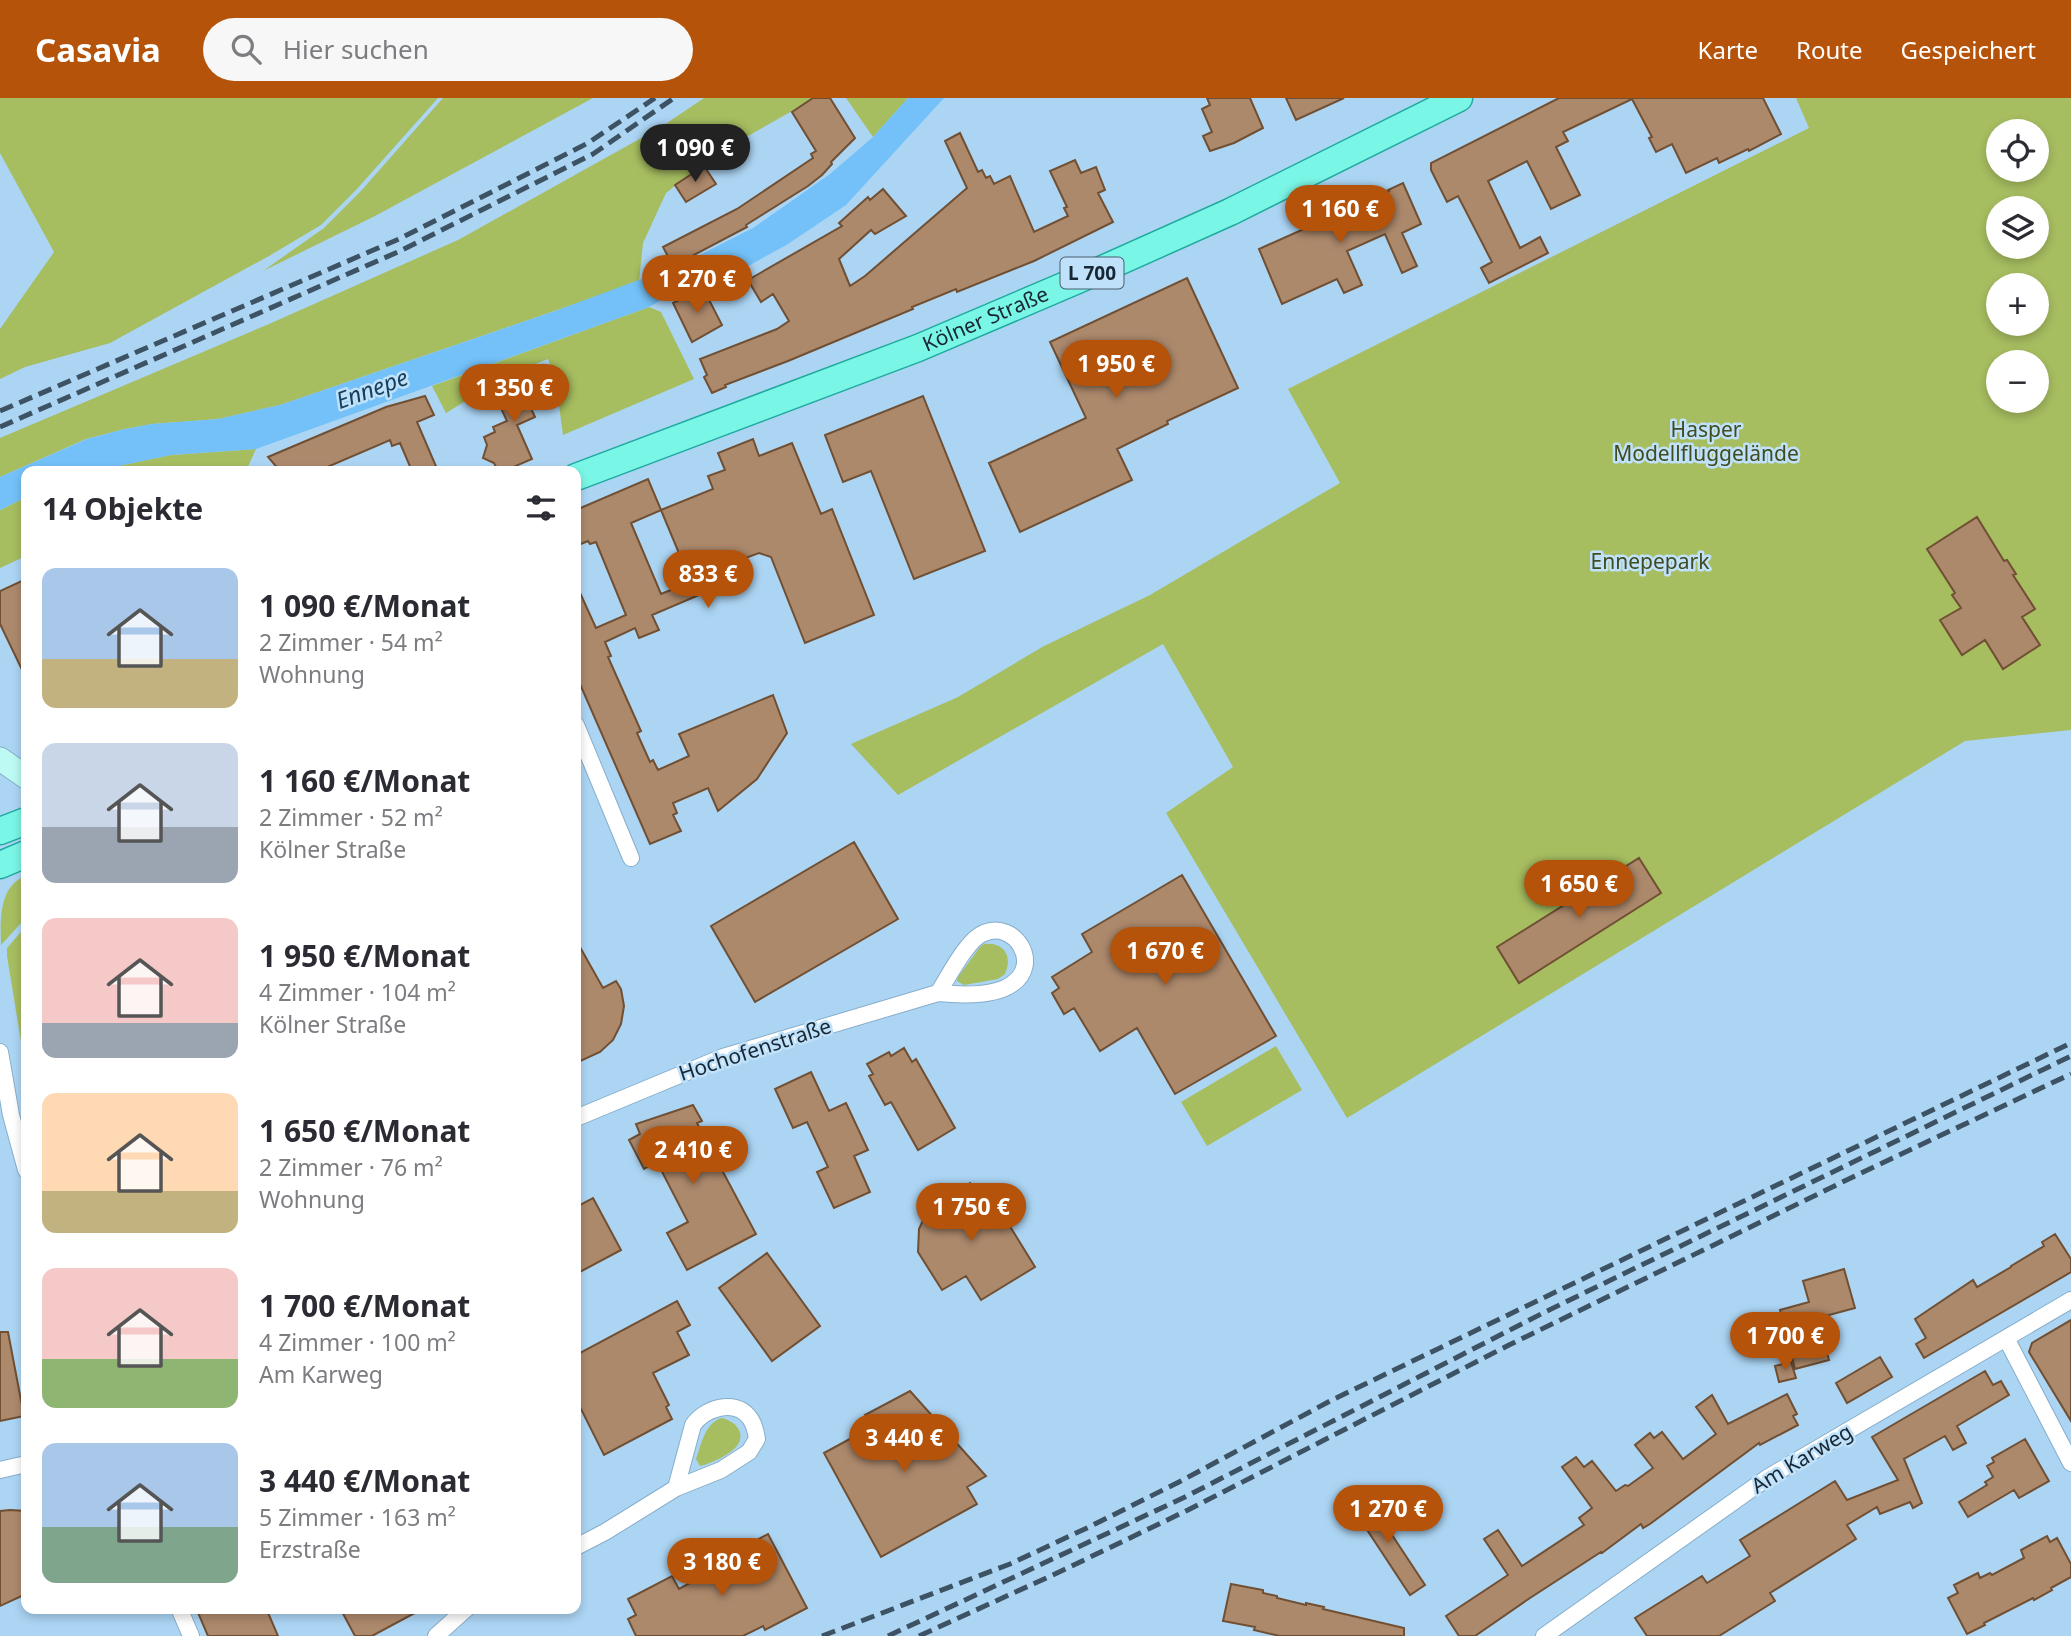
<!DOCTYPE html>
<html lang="de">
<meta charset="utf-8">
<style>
:root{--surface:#fff;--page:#f7f7f7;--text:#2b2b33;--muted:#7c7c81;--accent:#b45309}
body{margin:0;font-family:"Noto Sans",sans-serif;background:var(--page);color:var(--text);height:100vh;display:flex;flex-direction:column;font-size:26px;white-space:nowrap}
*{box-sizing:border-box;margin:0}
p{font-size:23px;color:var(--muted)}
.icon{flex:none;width:38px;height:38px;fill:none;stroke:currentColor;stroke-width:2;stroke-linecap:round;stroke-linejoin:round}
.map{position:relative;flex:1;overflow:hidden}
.sheet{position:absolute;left:21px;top:368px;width:560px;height:1148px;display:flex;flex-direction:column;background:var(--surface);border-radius:14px;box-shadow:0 4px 10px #0003}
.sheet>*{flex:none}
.tools{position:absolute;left:1986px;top:21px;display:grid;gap:14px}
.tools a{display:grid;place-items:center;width:63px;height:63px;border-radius:50%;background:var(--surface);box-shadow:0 4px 10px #0003;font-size:35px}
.price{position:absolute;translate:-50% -60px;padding:0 16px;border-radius:24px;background:var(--accent);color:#fff;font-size:23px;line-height:46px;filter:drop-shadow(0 2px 4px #0008)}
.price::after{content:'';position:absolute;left:50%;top:42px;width:21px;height:16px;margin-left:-10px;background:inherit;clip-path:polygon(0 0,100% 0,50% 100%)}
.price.selected{background:#222;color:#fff}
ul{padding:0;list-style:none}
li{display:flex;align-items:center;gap:21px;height:175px;padding:0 21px}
li span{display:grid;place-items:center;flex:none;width:196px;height:140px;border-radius:14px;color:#555}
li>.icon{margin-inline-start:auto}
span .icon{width:84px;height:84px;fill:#fffc;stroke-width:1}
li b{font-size:30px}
h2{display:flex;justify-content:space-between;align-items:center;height:84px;padding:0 21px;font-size:30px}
header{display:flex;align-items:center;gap:42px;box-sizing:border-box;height:98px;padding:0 35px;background:var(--accent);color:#fff}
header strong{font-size:33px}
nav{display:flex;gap:38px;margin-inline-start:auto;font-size:24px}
.search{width:490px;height:63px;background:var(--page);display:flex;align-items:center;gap:18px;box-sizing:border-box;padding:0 24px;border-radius:38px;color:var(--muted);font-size:26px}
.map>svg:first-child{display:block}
.green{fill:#a6bd60;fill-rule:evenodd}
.water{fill:#73c1f8}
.building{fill:#ad896c;stroke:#704f33;stroke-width:2;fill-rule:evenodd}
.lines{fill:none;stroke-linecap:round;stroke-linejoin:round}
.street-casing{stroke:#86aecb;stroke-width:18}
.secondary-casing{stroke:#86aecb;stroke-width:25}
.primary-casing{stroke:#1eaa9d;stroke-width:29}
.street{stroke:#fff;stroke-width:16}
.secondary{stroke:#bcfaf3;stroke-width:23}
.primary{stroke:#7af6e6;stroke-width:26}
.rail{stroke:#3d5364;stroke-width:5;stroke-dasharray:14 7;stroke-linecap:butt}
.labels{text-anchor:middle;stroke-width:5;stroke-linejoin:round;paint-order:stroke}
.shield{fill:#c0e1fa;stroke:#4a5f6f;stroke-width:2}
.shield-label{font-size:19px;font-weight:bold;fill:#172733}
.street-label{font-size:21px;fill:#172733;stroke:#c0e1fa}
.park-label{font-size:21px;fill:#404b1f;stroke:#c0e1fa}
.water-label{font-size:23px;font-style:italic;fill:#143f5b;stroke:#c0e1fa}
</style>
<header>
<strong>Casavia</strong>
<div class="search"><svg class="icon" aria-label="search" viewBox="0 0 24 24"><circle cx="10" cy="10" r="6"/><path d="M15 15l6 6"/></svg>Hier suchen</div>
<nav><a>Karte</a><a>Route</a><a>Gespeichert</a></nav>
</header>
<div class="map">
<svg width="2071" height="1538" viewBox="0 0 2071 1538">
<rect width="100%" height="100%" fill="#acd5f4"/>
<path class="green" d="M0,0H438L356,92L321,127L269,158L110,245L25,269L0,281V231L54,154L0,55Z
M443,0H593L375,118L263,173L324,130L360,94Z
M704,0H815L711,59L666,95L643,145L639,184L280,307L218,321L152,326L125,331L86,341L0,379V340L269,226L458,142L661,29Z
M846,0H908L873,39Z
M1796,0H2071V632L1965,643L1347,1020L1166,715L1233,669L1163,546L898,697L851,646L958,599L1044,548L1150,497L1340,385L1288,291L1809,30ZM1998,33H2037V72H1998ZM1998,110H2037V149H1998ZM1998,187H2037V226H1998ZM1998,264H2037V303H1998Z
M649,209L661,214L694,281L563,337L556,286L548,261L508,277L446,315L432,288Z
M256,351L246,373H94L171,357Z
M26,399V458L0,470V412Z
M23,779L25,784H26V816L22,824L1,847C0,819 0,790 23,779Z
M26,828V974L7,858V850Z
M984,846C1004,844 1013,858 1005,876L998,881L964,887L957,883L958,879L980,849Z
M1276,948L1302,992L1207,1048L1181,1004Z
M721,1320C734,1322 748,1335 736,1349C729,1357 710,1366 700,1368L696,1361C702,1345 704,1327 721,1320Z"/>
<path class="water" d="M908,0H944L846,107L788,146L750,167L680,192L649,209L256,351L171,357L94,373H26V399L0,412V379L87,341L125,331L152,326L218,321L280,307L555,213L682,166L753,130L830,76L873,39Z"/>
<path class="building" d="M813,0H830L855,40L831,64L832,66L822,77L808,88L746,127L747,129L673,168L663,149L737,111L813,60L811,56L816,53L792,14Z
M1207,0H1250L1263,30L1234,45L1210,53L1203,38L1212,34L1202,11L1210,7Z
M1286,0H1344L1296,22Z
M1559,0H1763L1781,36L1749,53L1748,51L1719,65L1717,60L1686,75L1672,46L1656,54L1649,40L1652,39L1632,1L1563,34L1568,43L1556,49L1580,97L1551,111L1527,63L1488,83L1520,150L1540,139L1548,155L1489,185L1481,170L1492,164L1458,98L1447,104L1431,72V65Z
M960,35L978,74L982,72L986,80L990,78L994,86L1010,78L1034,134L1068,118L1064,110L1067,109L1050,73L1075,62L1081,75L1096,69L1105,92L1098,95L1113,124L1034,163L957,194L956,191L912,209L913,211L788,263L725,287L726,289L712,295L704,279L707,277L700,261L777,231L789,223L773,196L761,204L748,182L842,128L839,125L868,99L870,102L883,91L906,118L875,136L871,132L839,161L850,188L865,178L967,90L945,43Z
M704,68L716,86L686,104L675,87Z
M1403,85L1421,126L1402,135L1417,168L1402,175L1385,136L1347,153L1362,187L1344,195L1337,181L1282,206L1259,151L1389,93L1388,92Z
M1187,180L1238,290L1167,323L1168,326L1117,351L1132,382L1020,434L989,365L1086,320L1050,244Z
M703,190L722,227L692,244L673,205Z
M543,267L550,284L524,295L535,319L517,327L532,361L504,373H498L494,365L483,360L487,347L484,339L495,334L493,329L507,323L499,306L523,295L515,275Z
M425,298L434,317L417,324L438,373H412L400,345L392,348L390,342L318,373H280L268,359L386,309Z
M923,298L985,453L914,481L871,373L843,384L825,337Z
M753,341L759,358L792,345L821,416L832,411L874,517L805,545L771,459L759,455L726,467L732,483L652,517L659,532L639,540L635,530L605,544L611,558L608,559L641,633L637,635L650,664L653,662L658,672L689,658L679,636L773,597L787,635L757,681L718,713L708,690L673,705L677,715L673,717L681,733L650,746L576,577V486L596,530L626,517L596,444L590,446L588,443L576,448V412L648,381L661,412L713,391L708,378L725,372L718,355ZM661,412L691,484L661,496L631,425Z
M1977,419L2004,463L2007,462L2016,476L2013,477L2035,511L2022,519L2040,547L2003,571L1985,542L1962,557L1940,522L1961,510L1952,497L1955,495L1927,451Z
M26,481V580L0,526V493Z
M854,744L898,821L755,904L711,828Z
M1639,760L1661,795L1519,885L1497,849Z
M1182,777L1276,938L1175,996L1137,930L1100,953L1074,910L1064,916L1052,895L1059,890L1052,879L1092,854L1082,836Z
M576,842L603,890L616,883L621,891L624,908L621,926L613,942L600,954L576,965Z
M904,950L912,964L916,961L955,1030L918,1052L891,1004L885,1007L869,978L873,976L867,966L889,954L891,958Z
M811,974L829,1013L846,1005L868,1052L854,1058L870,1094L834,1110L817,1074L828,1069L807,1024L793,1030L775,991Z
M693,1007L702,1023L697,1025L756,1136L687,1172L667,1135L688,1124L657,1064L644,1071L629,1042L640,1036L636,1026Z
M970,1085L977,1097L987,1091L1035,1169L981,1202L966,1178L942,1192L918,1154L919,1131L929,1109Z
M593,1100L621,1152L576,1176V1109Z
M2055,1136L2071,1161V1174L1924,1260L1916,1246L1926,1240L1915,1221L1973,1182L1977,1189L2011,1169V1168L2044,1148L2042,1144Z
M767,1155L820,1228L772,1263L719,1190Z
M1844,1171L1855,1210L1818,1220L1829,1262L1795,1271L1780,1212L1809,1204L1803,1183Z
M677,1203L690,1227L677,1234L689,1257L653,1275L669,1307L666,1309L672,1321L604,1357L576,1301V1257Z
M2071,1222V1323L2029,1254L2032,1245Z
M0,1234H8L24,1318L0,1323Z
M1880,1259L1892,1279L1847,1305L1836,1285Z
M1791,1264L1796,1280L1779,1284L1775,1268Z
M1985,1273L1993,1287L2001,1283L2009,1297L1957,1328L1966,1345L1953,1352L1945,1338L1904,1361L1922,1405L1913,1410L1910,1404L1880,1416L1877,1409L1847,1427L1856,1441L1770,1495L1775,1503L1719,1538H1647L1635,1520L1702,1478L1707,1485L1750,1458L1740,1442L1835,1383L1847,1402L1898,1382L1872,1339Z
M910,1293L986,1378L967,1389L977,1406L881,1459L824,1355L872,1329L865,1317Z
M1787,1296L1797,1316L1793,1318L1798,1327L1760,1347L1759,1345L1650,1426L1643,1430L1641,1426L1602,1455L1601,1454L1530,1500L1475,1538H1459L1446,1518L1508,1477L1484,1441L1498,1432L1522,1468L1584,1427L1579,1420L1592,1410L1562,1369L1576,1359L1584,1369L1592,1363L1616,1393L1625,1387L1628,1388L1653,1370L1635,1347L1650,1335L1654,1340L1662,1334L1683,1361L1716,1336L1696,1309L1712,1297L1728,1326Z
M2025,1341L2049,1383L2019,1400L2014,1392L1968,1419L1959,1404L1987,1387L1985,1384L1993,1379L1987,1368L1994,1364L1992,1360Z
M1367,1399L1425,1487L1410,1497L1350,1406Z
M10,1412L26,1413V1496L0,1508V1413Z
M768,1436L807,1510L765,1532L763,1528L743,1538H636L628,1521L636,1517L628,1501L672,1478L679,1491L712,1473L709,1467Z
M2047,1438L2050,1444L2057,1440L2071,1466V1479L2051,1490L2052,1492L2034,1502L2033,1500L1984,1525L1985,1527L1967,1536L1948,1500L1958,1495L1954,1487L1978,1475L1980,1480L1990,1475L1992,1477L2024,1460L2021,1452Z
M1231,1486L1263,1492V1495L1277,1498V1500L1306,1507V1505L1324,1509L1323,1511L1404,1530V1538H1280L1254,1532L1255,1529L1223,1523Z
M196,1510H266L278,1538H208Z
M340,1510H424L372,1538H355Z"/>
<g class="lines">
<defs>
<path id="street" d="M576,627L631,760
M0,954L11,1017L26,1072
M576,1020L723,959L938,895C958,897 994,899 1012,886C1042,866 1015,822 984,835C967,841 948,880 938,895
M2006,1240L2071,1365
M0,1372L26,1366
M576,1449L605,1434L676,1390L721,1372L749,1354L757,1341C756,1334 754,1325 749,1319C734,1300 704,1311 693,1327L676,1390
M179,1510L191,1538
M436,1538L467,1510
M1544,1538L1767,1380L2071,1202"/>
<path id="secondary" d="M0,661L26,679"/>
<g id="primary">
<path id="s1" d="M576,379L918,250L1087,178L1230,114L1459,0"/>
<path d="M0,733L26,723"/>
<path d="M0,767L26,756"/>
</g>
</defs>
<use href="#street" class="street-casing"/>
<use href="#secondary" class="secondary-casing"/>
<use href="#primary" class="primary-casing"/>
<use href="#street" class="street"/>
<use href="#secondary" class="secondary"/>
<use href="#primary" class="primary"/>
<path class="rail" d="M0,313L399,141L588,45L655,0
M0,329L400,153L593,56L674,0
M822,1538L1010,1466L1089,1429L1179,1384L1332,1302L2071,945
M888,1538L1185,1399L1543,1215L2071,958
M919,1538L1055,1476L1188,1412L1509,1247L1861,1075L2071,976"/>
</g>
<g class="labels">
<rect class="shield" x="1060.5" y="159.5" width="63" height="31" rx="5"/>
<g class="shield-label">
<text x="1092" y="182">L 700</text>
</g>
<g class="street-label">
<text dy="7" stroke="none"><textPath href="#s1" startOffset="439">Kölner Straße</textPath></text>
<text transform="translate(755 952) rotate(-18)" y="7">Hochofenstraße</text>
<text transform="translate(1802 1361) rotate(-31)" y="7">Am Karweg</text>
</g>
<g class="park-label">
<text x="1706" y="339">Hasper<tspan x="1706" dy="24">Modellfluggelände</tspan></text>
<text x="1650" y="471">Ennepepark</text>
</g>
<g class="water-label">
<text transform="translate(372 291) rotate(-20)" y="8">Ennepe</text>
</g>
</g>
</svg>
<div class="tools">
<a><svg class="icon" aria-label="locate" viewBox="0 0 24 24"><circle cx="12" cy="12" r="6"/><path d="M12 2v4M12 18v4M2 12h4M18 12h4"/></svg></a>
<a><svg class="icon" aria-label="layers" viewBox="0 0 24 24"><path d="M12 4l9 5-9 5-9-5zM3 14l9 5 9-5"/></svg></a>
<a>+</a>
<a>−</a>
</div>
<b class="price selected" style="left:695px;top:86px">1 090 €</b>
<b class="price" style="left:1340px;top:147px">1 160 €</b>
<b class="price" style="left:697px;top:217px">1 270 €</b>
<b class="price" style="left:1116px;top:302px">1 950 €</b>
<b class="price" style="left:514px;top:326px">1 350 €</b>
<b class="price" style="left:708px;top:512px">833 €</b>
<b class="price" style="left:1579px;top:822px">1 650 €</b>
<b class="price" style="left:1165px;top:889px">1 670 €</b>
<b class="price" style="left:693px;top:1088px">2 410 €</b>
<b class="price" style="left:971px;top:1145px">1 750 €</b>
<b class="price" style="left:1785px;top:1274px">1 700 €</b>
<b class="price" style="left:904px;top:1376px">3 440 €</b>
<b class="price" style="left:1388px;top:1447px">1 270 €</b>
<b class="price" style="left:722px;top:1500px">3 180 €</b>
<section class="sheet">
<h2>14 Objekte<svg class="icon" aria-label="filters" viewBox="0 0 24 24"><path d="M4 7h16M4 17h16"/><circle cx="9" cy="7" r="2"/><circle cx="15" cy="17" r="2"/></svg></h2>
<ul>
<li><span style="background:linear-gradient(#a9c7e8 65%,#c2b280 0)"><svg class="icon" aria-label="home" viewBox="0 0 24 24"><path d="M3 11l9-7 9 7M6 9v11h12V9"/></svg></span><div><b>1 090 €/Monat</b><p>2 Zimmer · 54 m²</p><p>Wohnung</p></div></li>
<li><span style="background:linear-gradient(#c9d6e8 60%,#9aa5b1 0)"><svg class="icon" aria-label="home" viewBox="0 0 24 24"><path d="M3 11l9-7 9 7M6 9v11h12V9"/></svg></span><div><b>1 160 €/Monat</b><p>2 Zimmer · 52 m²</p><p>Kölner Straße</p></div></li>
<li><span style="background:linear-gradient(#f6c9c9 75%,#9aa5b1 0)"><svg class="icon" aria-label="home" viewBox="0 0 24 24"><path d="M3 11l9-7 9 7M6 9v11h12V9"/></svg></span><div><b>1 950 €/Monat</b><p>4 Zimmer · 104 m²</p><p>Kölner Straße</p></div></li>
<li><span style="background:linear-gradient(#ffd9b3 70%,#c2b280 0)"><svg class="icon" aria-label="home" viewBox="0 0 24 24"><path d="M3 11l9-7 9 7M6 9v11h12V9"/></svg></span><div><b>1 650 €/Monat</b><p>2 Zimmer · 76 m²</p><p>Wohnung</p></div></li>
<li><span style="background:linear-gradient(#f6c9c9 65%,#8fb573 0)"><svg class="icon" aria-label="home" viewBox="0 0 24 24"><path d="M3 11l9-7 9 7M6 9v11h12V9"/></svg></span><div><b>1 700 €/Monat</b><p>4 Zimmer · 100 m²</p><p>Am Karweg</p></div></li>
<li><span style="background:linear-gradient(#a9c7e8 60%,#7fa58c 0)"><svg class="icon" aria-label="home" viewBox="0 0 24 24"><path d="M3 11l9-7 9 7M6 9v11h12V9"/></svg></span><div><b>3 440 €/Monat</b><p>5 Zimmer · 163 m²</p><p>Erzstraße</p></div></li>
</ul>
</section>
</div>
